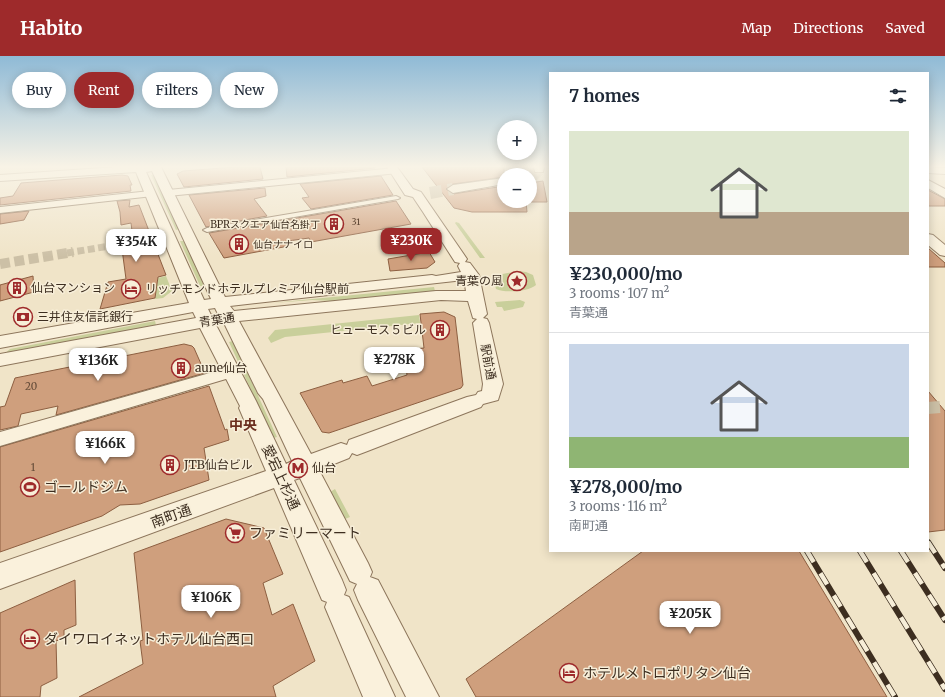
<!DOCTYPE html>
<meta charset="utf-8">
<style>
:root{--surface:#fff;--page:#f2f2f3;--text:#1f2937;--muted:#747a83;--line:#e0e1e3;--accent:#9e2a2b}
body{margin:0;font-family:Merriweather,"Noto Sans JP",serif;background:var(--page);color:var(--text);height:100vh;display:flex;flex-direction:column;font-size:15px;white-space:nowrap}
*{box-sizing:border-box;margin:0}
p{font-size:13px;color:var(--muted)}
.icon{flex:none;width:22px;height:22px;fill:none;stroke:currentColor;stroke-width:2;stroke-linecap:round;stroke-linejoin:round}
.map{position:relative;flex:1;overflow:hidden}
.sheet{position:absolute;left:549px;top:16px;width:380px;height:480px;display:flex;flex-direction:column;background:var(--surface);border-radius:0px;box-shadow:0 2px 10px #0003}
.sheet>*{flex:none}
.guide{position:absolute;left:12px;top:16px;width:380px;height:36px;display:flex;gap:8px}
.buttons{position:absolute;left:497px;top:64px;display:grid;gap:8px}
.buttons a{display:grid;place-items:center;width:40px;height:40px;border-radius:50%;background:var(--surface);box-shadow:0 2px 10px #0003;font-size:20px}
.price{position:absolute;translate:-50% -34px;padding:0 9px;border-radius:8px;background:#fff;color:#222;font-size:13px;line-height:26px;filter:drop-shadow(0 1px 2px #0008)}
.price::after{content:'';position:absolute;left:50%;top:24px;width:12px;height:9px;margin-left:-6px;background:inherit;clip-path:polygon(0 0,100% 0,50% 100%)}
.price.active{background:var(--accent);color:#fff}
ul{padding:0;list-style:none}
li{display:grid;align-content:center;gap:8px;height:212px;padding:0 20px}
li+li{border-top:1px solid var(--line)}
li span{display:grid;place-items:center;height:124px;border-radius:0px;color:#555}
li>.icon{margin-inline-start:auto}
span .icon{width:72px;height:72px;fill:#fffc;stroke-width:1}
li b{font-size:17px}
h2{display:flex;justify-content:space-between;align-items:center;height:48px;padding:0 20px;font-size:17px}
.pill{padding:0 14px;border-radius:18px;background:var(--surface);box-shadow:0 2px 10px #0003;font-size:14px;line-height:36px}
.pill.active{background:var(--accent);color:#fff}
header{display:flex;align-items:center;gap:24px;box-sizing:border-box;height:56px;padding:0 20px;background:var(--accent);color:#fff}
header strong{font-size:19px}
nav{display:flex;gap:22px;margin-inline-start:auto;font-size:14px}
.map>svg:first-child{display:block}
.green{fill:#c9cf9b}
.building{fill:#cf9f7d;stroke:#8d5f41}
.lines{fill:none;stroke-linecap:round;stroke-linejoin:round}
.pedestrian-tunnel-far2{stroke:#ccc0a6;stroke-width:7;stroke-dasharray:7 3.5;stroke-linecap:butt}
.pedestrian-tunnel-far1{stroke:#ccc0a6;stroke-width:10;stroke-dasharray:10 4.5;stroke-linecap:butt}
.pedestrian-tunnel{stroke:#ccc0a6;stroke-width:12;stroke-dasharray:12 6;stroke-linecap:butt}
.tertiary-tunnel{stroke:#ccc0a6;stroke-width:12;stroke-dasharray:12 6;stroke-linecap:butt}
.pedestrian-casing{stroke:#8d765c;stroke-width:2}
.minor-casing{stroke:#8d765c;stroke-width:2}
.tertiary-casing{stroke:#8d765c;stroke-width:2}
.pedestrian{fill:#faf1dc;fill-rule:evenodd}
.minor{fill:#faf1dc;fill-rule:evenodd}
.tertiary{fill:#faf1dc;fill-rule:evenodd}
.rail-casing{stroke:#3d2e20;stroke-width:6}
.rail{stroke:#f7eed8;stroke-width:4.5;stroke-dasharray:13;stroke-linecap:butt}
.labels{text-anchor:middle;stroke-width:3;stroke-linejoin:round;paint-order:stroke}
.far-number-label{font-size:9px;fill:#624a37}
.far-poi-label{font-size:10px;fill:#3d2e20;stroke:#f7eed8;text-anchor:end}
.number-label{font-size:10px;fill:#624a37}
.poi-label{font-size:12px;fill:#3d2e20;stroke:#f7eed8;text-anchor:start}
.street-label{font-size:12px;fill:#3d2e20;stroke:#f7eed8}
.quarter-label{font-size:14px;font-weight:bold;fill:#6b2e1e;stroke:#f7eed8}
.near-street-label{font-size:14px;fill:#3d2e20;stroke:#f7eed8}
.near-poi-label{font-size:14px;fill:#3d2e20;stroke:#f7eed8;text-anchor:start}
</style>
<header>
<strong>Habito</strong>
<nav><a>Map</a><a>Directions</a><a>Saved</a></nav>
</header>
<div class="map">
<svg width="945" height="641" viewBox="0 0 945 641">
<rect width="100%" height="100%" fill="#f0e4c8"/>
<path class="green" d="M151,119H154L179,173L176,174Z
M456,166L459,167L485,202H480L455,167Z
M180,185H184L204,230H200Z
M518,215L526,216L533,219L536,229C528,236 505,237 496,233L493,220Z
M166,220L172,235L163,242L155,243L158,222Z
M434,231L435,235L334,245L312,244L272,247Z
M520,244L525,246L523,251L504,255L502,251H497L495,246Z
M419,259L420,267L285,281L271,287L268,282L275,274Z
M155,265L156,269L9,298H4L10,293Z
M233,285L277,381L273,382L229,286Z
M335,433L350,461L345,463L330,436Z"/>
<path class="building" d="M235,111H260L263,123L184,131L177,118L183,115Z
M286,111H375V112L287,121Z
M422,111H504V121L453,128L446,133L453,138L504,130V145H526L527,156H472L454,152Z
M122,119L128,120L132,129H130L131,135L0,149V142L13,140L21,127Z
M381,120L393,139L311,153L302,142L309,141L300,128Z
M543,125L547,146H530V127Z
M265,132L266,140L254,143L267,160L206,171L189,139Z
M928,134L945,143V150H928Z
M130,144L129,151L139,149L166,219L158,221L155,242L100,253L108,226L126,223L122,193L134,191L131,167L121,169L120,156L117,145Z
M396,145L411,168L311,186L309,182L288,185L289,190L224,202L209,177Z
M29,155L24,164L0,168V158Z
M928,192L945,207V211H928Z
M429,196L435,206L427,212L390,215L388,203Z
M33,220L34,236L0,245V229Z
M444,256L455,261L463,329L461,332L329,377L322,376L300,337L342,324L343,327L367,320L372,330L407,319L404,294L424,292L420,258Z
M184,288L192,290L194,292L205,317L56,359L58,350L21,358L18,370L0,374V351L5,350L15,322Z
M209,330L225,374L227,373L229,384L204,392L209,424L140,448L120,449L102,460L0,496V391Z
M928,335L945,355V474L928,476Z
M226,463L264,472L283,518L263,527L272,559L293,548L315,605L273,630L276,641H79L143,608L140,585L143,584L134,497Z
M643,495H799L887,641H476L466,623Z
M75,524L76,569L64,574V582L56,585L57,622L41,630L40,641H0V557Z"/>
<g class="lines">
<path class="pedestrian-tunnel-far2" d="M67,197L152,183"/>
<path class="pedestrian-tunnel-far1" d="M0,208L73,196"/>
<path class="pedestrian-tunnel" d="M928,352L941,351"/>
<path class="tertiary-tunnel" d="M532,120L539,114
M430,137L453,133"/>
<defs>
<path id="pedestrian" d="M396,140L400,142L398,143L207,176L203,174L207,172Z"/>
<path id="minor" d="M395,112L398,113V117L168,140L163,137L168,134Z
M150,135L153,136V140L0,157V151Z
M231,311L236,312L238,316L236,320L0,390V376Z"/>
<path id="tertiary" d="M117,111H161L225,241L432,219L436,220L461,216L458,210L460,207L455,206L423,156L413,141L405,139L387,111H397L413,133L421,136L467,203L465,206L470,207L479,219L487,258L483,262L487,263L489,267L503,328L498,344L483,348L481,351L365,396L357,399L352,397L349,402L319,414L368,507L372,516L370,521L378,524L439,641H406L358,544L354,534L357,528L350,525L300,422L294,424L342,524L346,534L344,539L349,541L395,641H363L325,551L327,546L322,544L274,432L0,533V507L266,415L239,352L240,350L200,272L0,310V298L196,262L193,256L0,292V280L189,247L136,116L0,125V119ZM152,115L211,243L204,244L146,116ZM464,224L466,235H436L234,255L230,250ZM441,244L468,245L473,262L477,263L473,267L483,328L482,335L478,336L476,339L467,341L349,384L347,389L341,387L311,398L239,265ZM215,252L218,258L211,259L208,253ZM224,267L258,337L263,343L292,405L286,408L256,345L216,269Z
M534,111H544L543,116H535Z
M928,111L945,112V118L928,117Z
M504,122V128L453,137L447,133L453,129Z
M928,124L945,133V142L928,132Z
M928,178L933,179L945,189V200L940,199L928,189Z"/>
</defs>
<use href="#pedestrian" class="pedestrian-casing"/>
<use href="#minor" class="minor-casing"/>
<use href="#tertiary" class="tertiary-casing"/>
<use href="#pedestrian" class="pedestrian"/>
<use href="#minor" class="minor"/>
<use href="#tertiary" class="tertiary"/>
<defs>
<path id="rail" d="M928,486L945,512
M807,495L895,641
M860,495L945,633
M901,495L945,564"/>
</defs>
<use href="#rail" class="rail-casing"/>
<use href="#rail" class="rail"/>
</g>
<linearGradient id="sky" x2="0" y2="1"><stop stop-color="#8fbad6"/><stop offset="0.55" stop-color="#f8f3e6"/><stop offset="1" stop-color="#f8f3e6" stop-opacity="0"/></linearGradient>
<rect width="945" height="201" fill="url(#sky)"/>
<defs>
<symbol id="building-ring" viewBox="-11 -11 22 22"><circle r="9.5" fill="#f7eed8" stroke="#9e2a2b" stroke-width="1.5"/><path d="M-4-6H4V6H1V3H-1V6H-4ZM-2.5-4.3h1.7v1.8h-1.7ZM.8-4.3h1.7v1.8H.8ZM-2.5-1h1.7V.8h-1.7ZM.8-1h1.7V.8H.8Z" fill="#9e2a2b"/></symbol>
<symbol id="sight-ring" viewBox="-11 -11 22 22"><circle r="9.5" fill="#f7eed8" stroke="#9e2a2b" stroke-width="1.5"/><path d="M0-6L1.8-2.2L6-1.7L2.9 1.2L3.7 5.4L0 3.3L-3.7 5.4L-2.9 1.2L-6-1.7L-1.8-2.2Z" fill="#9e2a2b"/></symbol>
<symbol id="hotel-ring" viewBox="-11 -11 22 22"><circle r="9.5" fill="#f7eed8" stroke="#9e2a2b" stroke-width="1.5"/><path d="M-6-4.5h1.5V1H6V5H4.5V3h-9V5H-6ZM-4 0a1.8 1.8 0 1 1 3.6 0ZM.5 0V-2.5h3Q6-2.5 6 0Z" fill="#9e2a2b"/></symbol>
<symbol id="bank-ring" viewBox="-11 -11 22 22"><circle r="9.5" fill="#f7eed8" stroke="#9e2a2b" stroke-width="1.5"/><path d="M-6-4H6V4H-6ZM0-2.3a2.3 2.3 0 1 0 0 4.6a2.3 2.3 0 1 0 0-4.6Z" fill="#9e2a2b"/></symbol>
<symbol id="metro-ring" viewBox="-11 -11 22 22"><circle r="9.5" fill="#f7eed8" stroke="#9e2a2b" stroke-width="1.5"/><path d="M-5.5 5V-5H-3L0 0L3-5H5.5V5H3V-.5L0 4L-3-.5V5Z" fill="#9e2a2b"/></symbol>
<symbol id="stadium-ring" viewBox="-11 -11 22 22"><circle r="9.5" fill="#f7eed8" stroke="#9e2a2b" stroke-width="1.5"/><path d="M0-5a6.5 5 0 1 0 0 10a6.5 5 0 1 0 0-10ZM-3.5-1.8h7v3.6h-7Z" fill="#9e2a2b"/></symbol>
<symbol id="supermarket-ring" viewBox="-11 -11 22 22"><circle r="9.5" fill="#f7eed8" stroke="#9e2a2b" stroke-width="1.5"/><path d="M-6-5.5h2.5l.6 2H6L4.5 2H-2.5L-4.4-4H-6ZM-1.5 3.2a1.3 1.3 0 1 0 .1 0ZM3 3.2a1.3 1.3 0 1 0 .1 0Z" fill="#9e2a2b"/></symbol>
</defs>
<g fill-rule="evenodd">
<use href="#building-ring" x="323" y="157" width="22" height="22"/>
<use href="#building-ring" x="228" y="177" width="22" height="22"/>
<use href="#sight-ring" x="506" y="214" width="22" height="22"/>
<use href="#building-ring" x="6" y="221" width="22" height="22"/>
<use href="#hotel-ring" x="120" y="222" width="22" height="22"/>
<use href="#bank-ring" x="12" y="250" width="22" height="22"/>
<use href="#building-ring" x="429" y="263" width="22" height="22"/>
<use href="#building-ring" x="170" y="301" width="22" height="22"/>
<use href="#building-ring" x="159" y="398" width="22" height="22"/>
<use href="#metro-ring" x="287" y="401" width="22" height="22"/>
<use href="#stadium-ring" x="19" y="420" width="22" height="22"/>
<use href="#supermarket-ring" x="224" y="466" width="22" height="22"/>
<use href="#hotel-ring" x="19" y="572" width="22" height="22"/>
<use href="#hotel-ring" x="558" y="606" width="22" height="22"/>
</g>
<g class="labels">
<g class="far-number-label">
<text x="356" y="169">31</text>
</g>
<g class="far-poi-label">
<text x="320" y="172">BPRスクエア仙台名掛丁</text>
<text x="253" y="192" text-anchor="start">仙台ナナイロ</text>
</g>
<g class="number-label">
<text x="31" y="334">20</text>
<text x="33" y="415">1</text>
</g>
<g class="poi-label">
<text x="503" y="229" text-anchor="end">青葉の風</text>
<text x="31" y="236">仙台マンション</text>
<text x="145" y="237">リッチモンドホテルプレミア仙台駅前</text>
<text x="37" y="265">三井住友信託銀行</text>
<text x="426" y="278" text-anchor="end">ヒューモス５ビル</text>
<text x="195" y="316">aune仙台</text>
<text x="184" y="413">JTB仙台ビル</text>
<text x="312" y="416">仙台</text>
</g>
<g class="street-label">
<text transform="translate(217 264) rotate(-9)" y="4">青葉通</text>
<text transform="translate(488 306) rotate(79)" y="4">駅前通</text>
</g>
<g class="quarter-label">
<text x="243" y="374">中央</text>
</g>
<g class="near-street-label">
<text transform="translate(281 421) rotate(65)" y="5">愛宕上杉通</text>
<text transform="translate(171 460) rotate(-20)" y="5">南町通</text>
</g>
<g class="near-poi-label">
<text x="44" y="436">ゴールドジム</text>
<text x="249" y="482">ファミリーマート</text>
<text x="44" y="588">ダイワロイネットホテル仙台西口</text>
<text x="583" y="622">ホテルメトロポリタン仙台</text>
</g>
</g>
</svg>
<div class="buttons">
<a>+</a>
<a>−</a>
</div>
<b class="price active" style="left:411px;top:206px">¥230K</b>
<b class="price" style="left:136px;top:207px">¥354K</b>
<b class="price" style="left:394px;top:325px">¥278K</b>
<b class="price" style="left:98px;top:326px">¥136K</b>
<b class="price" style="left:105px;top:409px">¥166K</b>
<b class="price" style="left:211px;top:563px">¥106K</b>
<b class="price" style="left:690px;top:579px">¥205K</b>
<div class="guide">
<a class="pill">Buy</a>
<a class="pill active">Rent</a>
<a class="pill">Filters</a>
<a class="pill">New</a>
</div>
<section class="sheet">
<h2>7 homes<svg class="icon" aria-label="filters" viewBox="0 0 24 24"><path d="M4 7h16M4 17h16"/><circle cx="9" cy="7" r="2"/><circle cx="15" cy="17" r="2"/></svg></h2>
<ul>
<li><span style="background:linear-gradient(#dfe7d0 65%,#b9a48a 0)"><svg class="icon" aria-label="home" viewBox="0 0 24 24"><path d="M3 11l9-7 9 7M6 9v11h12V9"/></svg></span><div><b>¥230,000/mo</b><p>3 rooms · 107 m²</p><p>青葉通</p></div></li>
<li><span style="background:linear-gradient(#c9d6e8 75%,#8fb573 0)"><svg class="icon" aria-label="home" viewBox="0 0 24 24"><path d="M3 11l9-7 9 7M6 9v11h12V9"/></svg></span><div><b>¥278,000/mo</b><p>3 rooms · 116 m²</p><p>南町通</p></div></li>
</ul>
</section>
</div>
